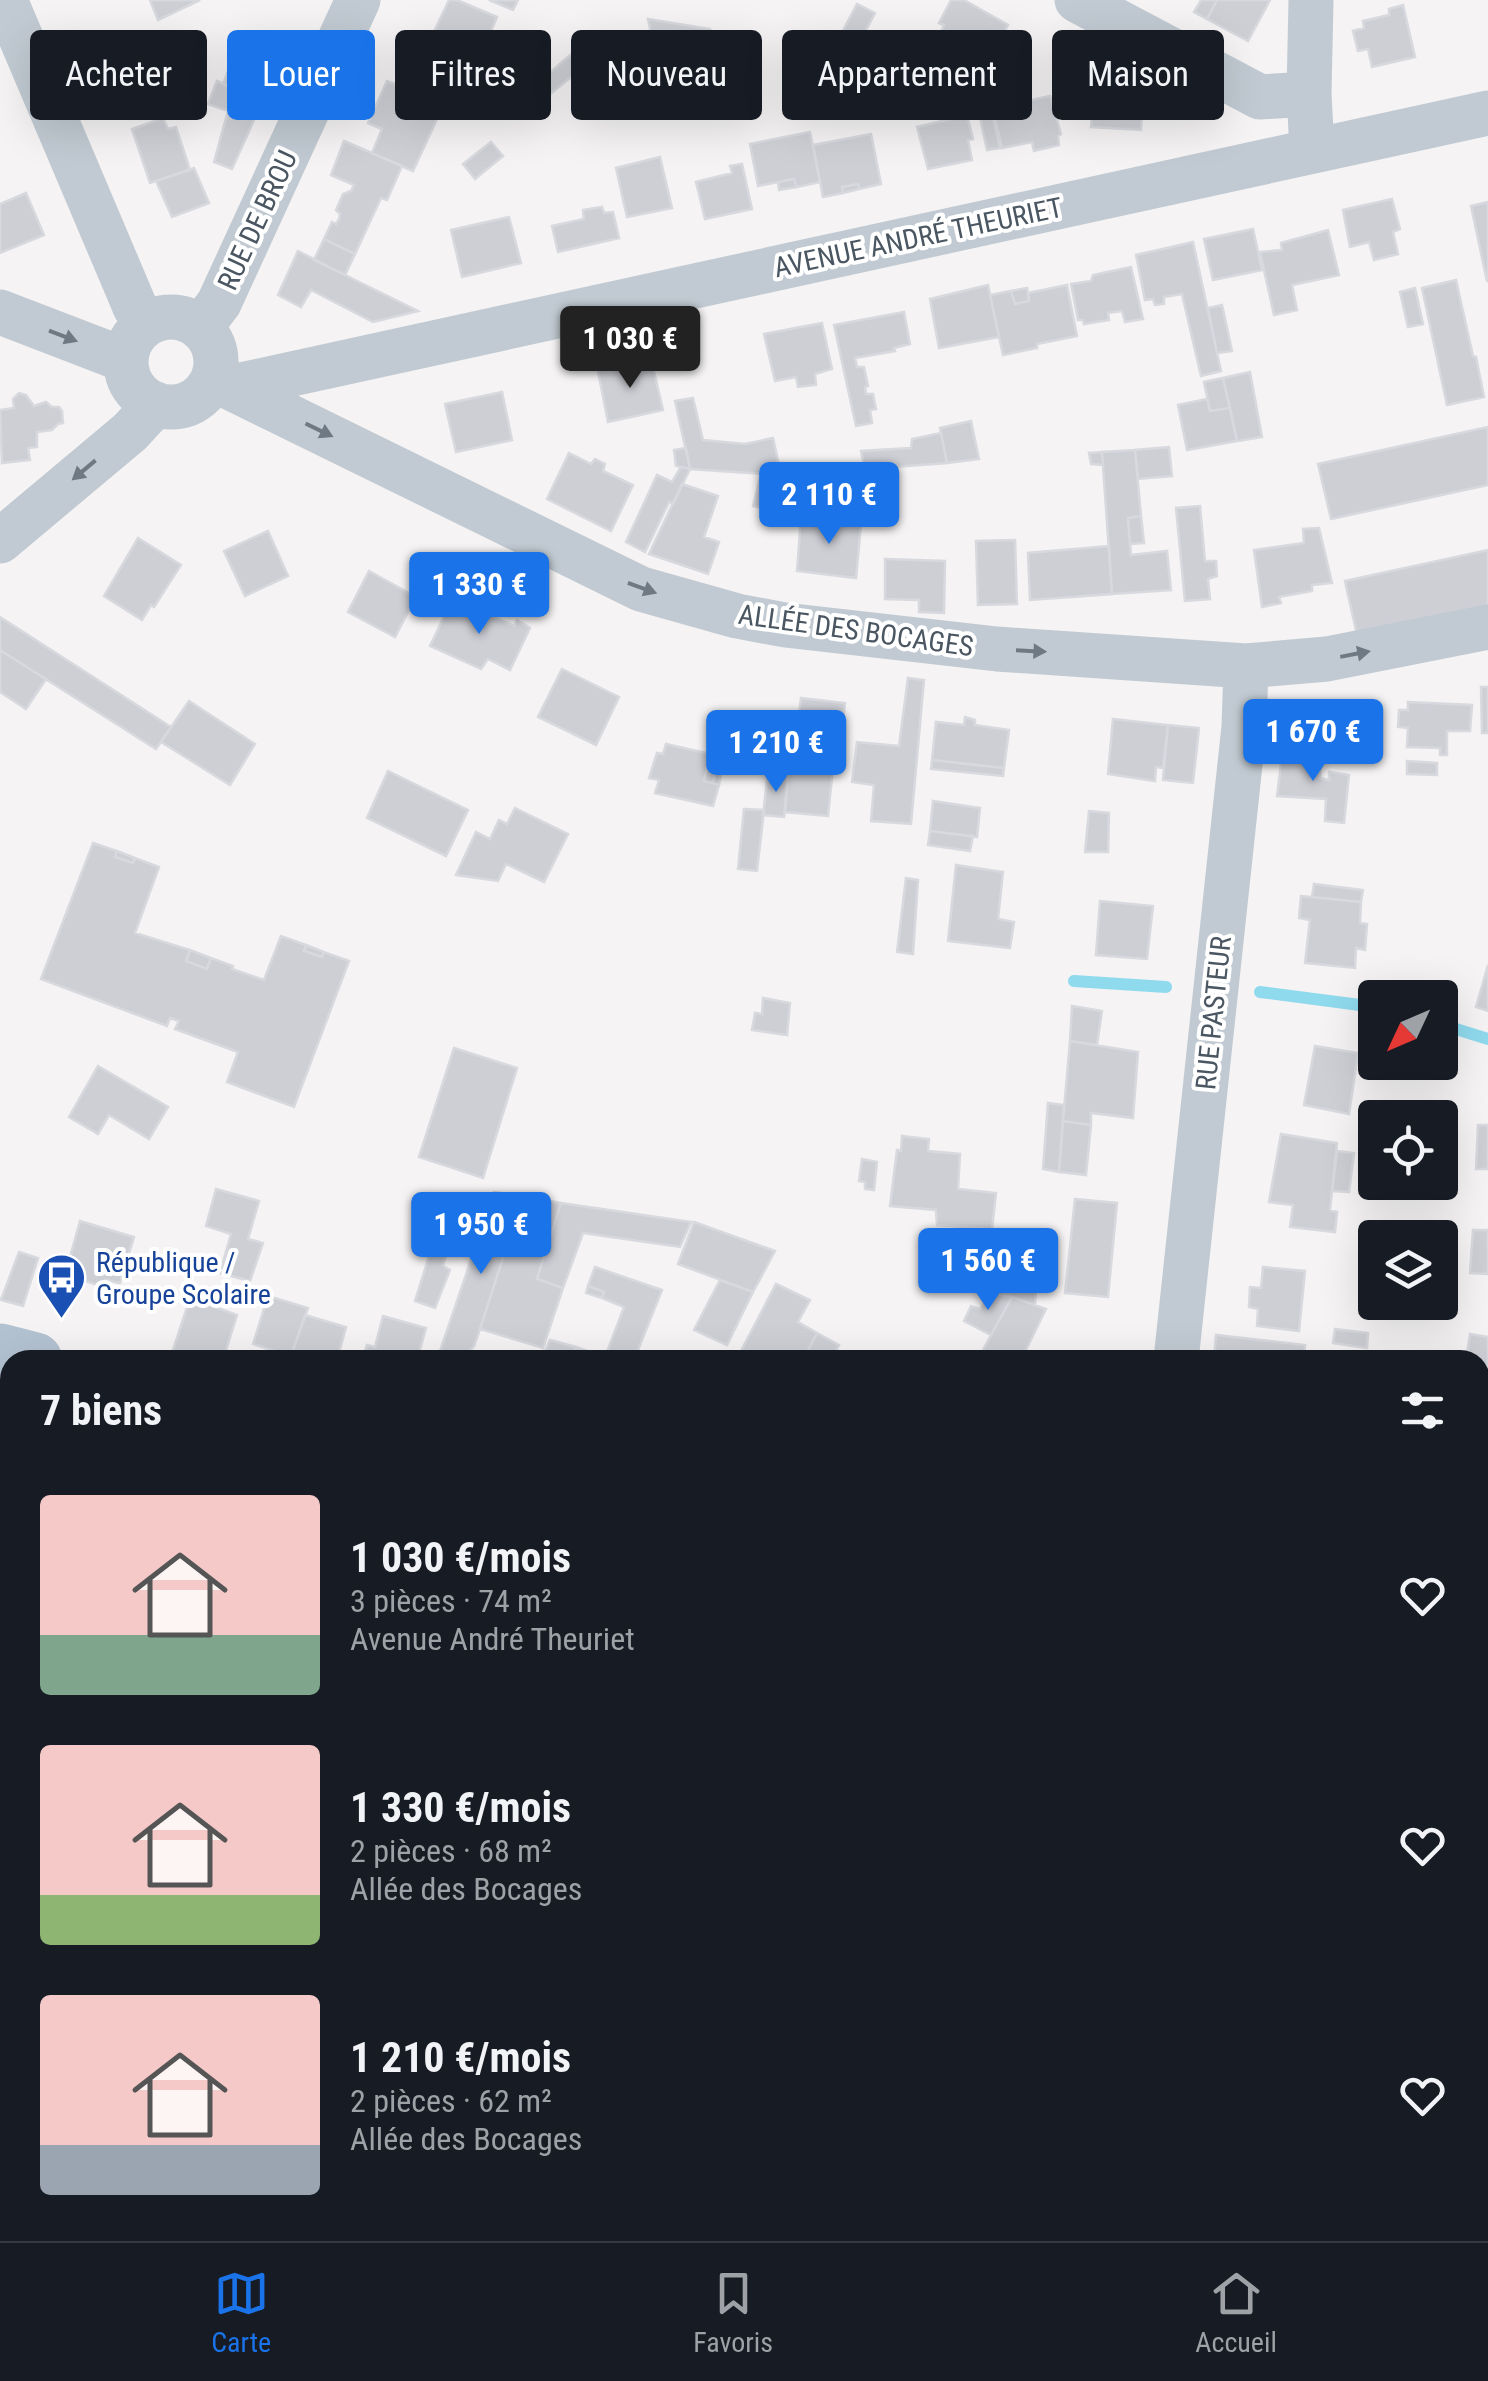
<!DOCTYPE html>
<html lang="fr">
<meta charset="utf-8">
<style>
:root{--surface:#171b24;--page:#20242c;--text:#f1f3f6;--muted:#9ea1a6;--line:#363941;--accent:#1a73e8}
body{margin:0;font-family:"Roboto Condensed",sans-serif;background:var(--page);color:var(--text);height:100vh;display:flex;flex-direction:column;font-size:38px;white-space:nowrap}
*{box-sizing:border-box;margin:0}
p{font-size:32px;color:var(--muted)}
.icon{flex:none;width:55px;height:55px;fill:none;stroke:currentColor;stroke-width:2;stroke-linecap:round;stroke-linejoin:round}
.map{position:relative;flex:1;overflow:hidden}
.sheet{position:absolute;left:0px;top:1350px;width:1490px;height:892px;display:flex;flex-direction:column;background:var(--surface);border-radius:30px 30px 0 0;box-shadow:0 10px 40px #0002}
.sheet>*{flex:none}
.guide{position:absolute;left:30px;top:30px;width:1430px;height:90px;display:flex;gap:20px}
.needle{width:65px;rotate:226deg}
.controls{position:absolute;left:1358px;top:980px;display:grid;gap:20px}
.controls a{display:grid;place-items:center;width:100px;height:100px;border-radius:10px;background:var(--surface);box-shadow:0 10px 40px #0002;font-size:50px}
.price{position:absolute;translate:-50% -85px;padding:0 22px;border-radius:10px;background:var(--accent);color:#fff;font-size:32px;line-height:65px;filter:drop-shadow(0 2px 5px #0008)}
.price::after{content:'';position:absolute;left:50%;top:60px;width:30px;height:22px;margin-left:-15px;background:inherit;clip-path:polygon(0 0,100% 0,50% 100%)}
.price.current{background:#222;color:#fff}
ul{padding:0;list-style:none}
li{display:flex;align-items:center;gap:30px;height:250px;padding:0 40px}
li span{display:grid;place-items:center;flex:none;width:280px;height:200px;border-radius:10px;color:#555}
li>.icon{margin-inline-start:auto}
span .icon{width:120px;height:120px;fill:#fffc;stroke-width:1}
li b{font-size:42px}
h2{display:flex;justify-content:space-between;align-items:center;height:120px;padding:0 40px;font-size:42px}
.chip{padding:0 35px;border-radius:10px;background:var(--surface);box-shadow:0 10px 40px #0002;font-size:35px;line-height:90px}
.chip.current{background:var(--accent);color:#fff}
.tabs{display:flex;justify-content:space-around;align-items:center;height:140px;border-top:2px solid var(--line);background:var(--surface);font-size:28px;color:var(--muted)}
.tabs a{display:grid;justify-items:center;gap:5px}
.tabs .current{color:var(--accent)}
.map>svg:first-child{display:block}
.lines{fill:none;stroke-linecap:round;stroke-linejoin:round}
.stream{stroke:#90daee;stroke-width:12}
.building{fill:#cdcfd5;stroke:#d7d9de;stroke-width:2.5}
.lane{stroke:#c1cad2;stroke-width:22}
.street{stroke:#c1cad2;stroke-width:45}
.primary{stroke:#b3c2d1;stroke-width:55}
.oneway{fill:#6e7983}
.labels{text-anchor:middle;stroke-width:8;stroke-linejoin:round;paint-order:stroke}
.street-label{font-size:28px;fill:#4a5661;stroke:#fff}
.transit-label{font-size:28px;fill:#164399;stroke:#fff;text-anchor:start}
</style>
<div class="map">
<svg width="1488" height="2241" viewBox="0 0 1488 2241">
<rect width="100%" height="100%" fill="#f5f3f3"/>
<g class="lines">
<path class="stream" d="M1074,981L1166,987
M1260,992L1375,1007
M1440,1024L1488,1039"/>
</g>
<path class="building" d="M150,0H200L158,20Z
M449,0H457L497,17L467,87L418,66Z
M489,0H518L513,10Z
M951,0H964L1008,25L992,53L960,34L952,44L939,38L944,25L939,23Z
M1201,0H1217L1207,19L1194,12Z
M1217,0H1270L1248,41L1207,19Z
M857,4L875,13L857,47L836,44Z
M1403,5L1415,57L1372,67L1368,49L1358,51L1353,31L1364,28L1363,21L1389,15V9Z
M648,19L710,29L715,54L654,46Z
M748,35L752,52L725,58L721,42Z
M652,41L658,64L636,70L631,48Z
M815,46L817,58L800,61L798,49Z
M854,47L873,50L881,86L864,90Z
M575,51L593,59L527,113L511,106Z
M884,55L886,62L900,59L911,110L888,116L875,58Z
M234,56L272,74L263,100L223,84Z
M655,69L665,104L646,109L637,73Z
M411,78L448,95L413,171L372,153L382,129L368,123L387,81L406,88Z
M217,81L237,89L228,111L208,104Z
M1110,83L1143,85L1141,130L1091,127L1093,95L1109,96Z
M237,89L263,100L232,169L214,162L228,111Z
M1050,96L1061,134L1058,136L1059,145L1034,151L1032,142L1002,148L993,108Z
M990,105L1000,148L987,150L978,108Z
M967,115L973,139L968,140L972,160L928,169L917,127Z
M163,118L168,129L176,127L190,170L150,183L132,129Z
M810,132L820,182L797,187L794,179L758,186L750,144Z
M871,134L881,184L859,189L858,184L842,187L843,193L823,197L813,145Z
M344,141L402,166L387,200L381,198L355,254L324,239L332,222L336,224L339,219L340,214L336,210L343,194L351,191L354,185L331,175Z
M491,142L503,156L475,179L463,164Z
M660,157L672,208L627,217L616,168Z
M742,164L752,209L705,219L696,182L732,173L730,166Z
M194,168L209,203L172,217L156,181Z
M794,179L797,187L779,190L778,182Z
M858,184L859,189L843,193L842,187Z
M26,193L44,235L0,253V204Z
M1392,199L1400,229L1393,232L1398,254L1374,260L1369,242L1350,247L1343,210Z
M1488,202V281H1487L1471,206Z
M602,207L604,213L613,212L619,238L558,252L552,226L584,219L583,210Z
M509,217L521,263L462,277L451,230Z
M1253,229L1262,270L1213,280L1204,239Z
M1328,230L1339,275L1292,285L1297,310L1274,315L1260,252L1282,250L1281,243Z
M324,239L355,254L345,275L314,260Z
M1193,242L1221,371L1201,376L1182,294L1164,297V304L1155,305L1153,299L1145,300L1136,255Z
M298,251L345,275L418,311L373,322L311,290L301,307L278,295Z
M1131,267L1143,319L1125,322L1122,311L1108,313L1109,320L1084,324L1083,320H1078L1071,284L1091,281L1093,275Z
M1456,280L1473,356L1476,357L1484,397L1447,405L1422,288Z
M988,285L999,337L939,348L930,299Z
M1067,285L1077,336L1037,344V348L1003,355L990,295L1011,291L1015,304L1029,301L1028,293Z
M1027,288L1029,301L1015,304L1011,291Z
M1415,288L1423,324L1408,327L1400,292Z
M1222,305L1232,351L1217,353L1208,308Z
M904,312L910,344L894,348L895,351L855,358L857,367H864L868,386L865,387L866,394H873L876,409L870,410L872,423L856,426L834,325Z
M822,323L832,369L815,374L816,385L798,387L796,377L775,381L764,334Z
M651,359L663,410L608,422L598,371Z
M1250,372L1262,437L1237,441L1223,378Z
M1223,378L1230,408L1210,411L1204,382Z
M502,392L512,440L456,452L445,404Z
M19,393L26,395L34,406L46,402L52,407H59L62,411L63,423L58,424L52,430L37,432V447L28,448L30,460L2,463L0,410L14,408L13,399Z
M693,398L703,440L745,444L773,438L781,475L690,469L675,401Z
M1207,399L1210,411L1230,408L1237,441L1187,450L1178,405Z
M971,421L979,459L947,463L940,428Z
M1488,427V485L1331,519L1318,464Z
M941,433L947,463L865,469L861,451L911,448L912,439Z
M1169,447L1172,476L1138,479L1135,450Z
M686,448L690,469L676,466L674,450Z
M1135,450L1141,516L1128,518L1131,555L1167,551L1171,590L1112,594L1102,452Z
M1102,452L1103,465L1091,464L1089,453Z
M569,453L591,464L595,459L605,464L603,471L633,485L611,531L547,499Z
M681,467L690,469L673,504L669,502L645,552L626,542L657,475L672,482Z
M761,474L781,475L771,510L753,506Z
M682,484L718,496L704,537L719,542L708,574L649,554Z
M1200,506L1205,561H1216L1217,576L1208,579L1210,599L1185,601L1176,508Z
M1141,516L1144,543L1130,544L1128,518Z
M801,517L861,524L856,578L797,571Z
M1319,528L1332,583L1312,585V591L1279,597L1281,603L1262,607L1254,550L1304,543L1303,529Z
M268,531L288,576L245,596L224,551Z
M138,538L181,565L154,607L151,605L142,620L104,596Z
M1015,540L1017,604L978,605L976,541Z
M1109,546L1112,594L1030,600L1028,553Z
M1488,550V606L1357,635L1345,581Z
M885,559L945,561L944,613L919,612V600L885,599Z
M369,571L416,597L395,637L348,612Z
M453,598L514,626L517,620L530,628L510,670L488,659L481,669L430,646Z
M0,617L171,727L156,749L0,650Z
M0,650L46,679L26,709L0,692Z
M562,669L619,697L596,745L538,717Z
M908,678L924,680L911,824L871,821L874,785L852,782L857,742L899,746Z
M1481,687H1488V733H1482Z
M801,698L845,703L841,740L831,739L829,757L834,758L828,816L785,812L790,758L794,759Z
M189,701L255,744L230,785L161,742Z
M1408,702L1472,705L1470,731H1447V755H1440V748L1407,747L1408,728L1398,727L1399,710H1408Z
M965,717L975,720V725L1009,730L1004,768L932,760L936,722L964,725Z
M1113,719L1168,725L1163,768L1156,767L1155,781L1108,774Z
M1168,725L1199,728L1193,783L1163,780Z
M666,744L710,754L704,781L719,785L713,806L655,793L659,780L649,778L657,753L663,754Z
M1283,748L1303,751L1304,760L1321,761L1320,778L1329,780V772L1349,775L1344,823L1325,821L1326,799L1277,796Z
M710,754L724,757L719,785L713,783L717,764L708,762Z
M932,760L1004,768L1003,776L931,769Z
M1407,761L1437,763V775L1407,774Z
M708,762L717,764L713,783L704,781Z
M388,771L468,810L446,856L367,818Z
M768,772L788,774L784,817L763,815Z
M933,801L980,808L977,837L930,831Z
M515,808L568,834L544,882L506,864L498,881L456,875L476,832L490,839L499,820L507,824Z
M744,809L764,810L757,871L738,869Z
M1089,811L1109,813L1108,852H1085Z
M930,831L973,836L970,851L928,845Z
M93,843L117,851L115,857L133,863L135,858L159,867L135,933L190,950L186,961L207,969L211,958L233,966L232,969L264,980L281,936L306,945L304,951L322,957L324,952L349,961L294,1107L227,1082L238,1052L175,1029L179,1021L170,1018L167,1026L41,979Z
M117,851L135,858L133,863L115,857Z
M956,865L1003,872L998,919L1014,922L1010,948L948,941Z
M906,878L918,880L913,954L897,952Z
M1314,884L1363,890L1361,902L1312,897Z
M1301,896L1361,902L1360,923L1367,924L1365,950L1356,948L1355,968L1305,963L1310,920L1299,918Z
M1100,901L1153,906L1147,959L1096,955Z
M306,945L324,952L322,957L304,951Z
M190,950L211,958L207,969L186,961Z
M1488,965V1011L1476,1007Z
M763,998L790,1003L787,1035L752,1030L755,1013L762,1014Z
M1072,1006L1102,1011L1097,1045L1070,1041Z
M1070,1041L1138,1052L1133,1118L1091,1113V1125L1063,1121Z
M1315,1046L1358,1053L1349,1114L1304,1105Z
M454,1048L517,1068L483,1178L419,1157Z
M98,1066L168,1107L149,1139L109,1115L98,1134L69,1117Z
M1048,1103L1064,1105L1059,1172L1043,1169Z
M1063,1121L1091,1125L1086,1175L1059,1172Z
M1478,1125H1488V1169H1476Z
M1281,1134L1337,1143L1330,1210L1337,1212L1335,1232L1290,1227L1293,1205L1269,1202Z
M902,1136L929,1139L928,1151L960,1154L958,1189L996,1193L992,1229L937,1225L936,1210L890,1206L897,1150L901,1151Z
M1337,1151L1354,1153L1349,1192L1332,1191Z
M862,1159L877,1162L874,1190L865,1189V1182L859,1181Z
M216,1189L259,1201L248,1239L263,1243L250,1281L220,1273L231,1234L206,1226Z
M494,1192L523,1196L480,1329L474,1346L461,1360H437Z
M523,1196L561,1203L537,1279L563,1288L543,1348L480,1329Z
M1075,1199L1117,1203L1108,1297L1065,1293Z
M561,1203L691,1222L680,1247L583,1233L563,1288L537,1279Z
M80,1221L134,1237L120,1283L105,1280L103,1287L82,1280L84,1273L67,1268Z
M694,1222L775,1251L753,1292L678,1264Z
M1473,1230H1488V1274L1470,1273Z
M431,1250L446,1255L443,1266L450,1270L435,1308L415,1301Z
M19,1252L38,1258L23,1306L1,1300Z
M997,1259L1038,1263L1035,1305L1012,1297L994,1294Z
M595,1267L662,1290L634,1360H604L624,1307L602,1298L604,1292L588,1286Z
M1263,1267L1305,1271L1299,1331L1257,1326L1258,1309L1249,1307L1250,1287L1261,1288Z
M720,1280L753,1292L727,1345L694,1330Z
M776,1284L810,1300L798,1322L817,1333L803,1360H757L741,1351Z
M588,1286L604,1292L602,1298L586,1293Z
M991,1293L1012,1297L991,1335L964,1321L971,1306L980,1309Z
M268,1296L308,1308L291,1356L253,1344Z
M1012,1297L1046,1309L1021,1360H1001L983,1350Z
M190,1298L237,1315L223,1360H205L173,1350Z
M305,1315L346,1327L337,1360H303L291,1356Z
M383,1316L426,1328L417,1360H362L367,1345L375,1347Z
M1335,1329L1368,1333L1367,1348L1333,1343Z
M817,1333L839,1345L832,1360H803Z
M1470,1334L1488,1337V1381L1480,1380V1360H1466Z
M1216,1335L1305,1345L1304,1360H1214Z
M550,1340L576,1347L573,1359L578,1360H541Z
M576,1347L605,1357L604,1360L573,1359Z
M1369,1352L1403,1356L1402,1360H1368Z
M1480,1464H1488V1548L1480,1545Z
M1480,1631L1488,1635V1680L1480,1696Z
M1480,1826L1488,1830V1907L1480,1903Z
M1480,2095L1488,2097V2141L1480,2138Z
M12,2232H24L33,2241H0V2235Z
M651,2232H700L697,2241H662L649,2236Z
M1052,2232H1097L1101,2241H1051L1055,2239Z
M1192,2232H1238L1222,2241H1197Z
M1238,2232H1251L1255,2241H1222Z
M1383,2232L1400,2238V2241H1380Z"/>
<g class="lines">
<path class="lane" d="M1480,1731L1488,1715"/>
<path class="street" d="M5,0L127,288L135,307L148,323
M1077,0L1260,97L1309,94L1312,150
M1309,94L1311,0
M0,312L125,360
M126 362a45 45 0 1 1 90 0a45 45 0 1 1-90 0Z
M200,328L219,303L358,0
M213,379L641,589L737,616L785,625L997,649L1246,666L1327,659L1488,627
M232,387L1488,113
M0,541L130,432L156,404
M1176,1360L1244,727L1246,666
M0,1487L10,1451
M0,2180L10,2183
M1132,2232L1136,2241
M173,2241L176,2232
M755,2241L759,2232"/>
<path class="primary" d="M0,1351L35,1360
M0,1394L10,1397
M1480,1957L1488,1961
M1480,2000L1488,2004"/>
</g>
<defs><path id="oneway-solid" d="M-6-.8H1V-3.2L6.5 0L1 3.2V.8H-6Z" transform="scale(2.5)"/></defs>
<g class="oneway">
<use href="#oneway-solid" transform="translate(63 336) rotate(21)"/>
<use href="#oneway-solid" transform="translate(319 430) rotate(26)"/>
<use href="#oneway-solid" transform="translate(84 470) rotate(140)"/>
<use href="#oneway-solid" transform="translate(642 588) rotate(20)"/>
<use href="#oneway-solid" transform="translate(1031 651) rotate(3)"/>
<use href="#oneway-solid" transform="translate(1355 654) rotate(-11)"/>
</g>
<defs>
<symbol id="bus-pin" viewBox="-11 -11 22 30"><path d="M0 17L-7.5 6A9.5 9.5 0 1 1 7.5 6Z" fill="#1a4fb4" stroke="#fff"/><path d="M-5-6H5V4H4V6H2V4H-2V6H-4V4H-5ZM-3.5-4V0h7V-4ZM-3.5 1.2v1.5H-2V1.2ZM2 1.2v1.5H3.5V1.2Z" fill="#fff"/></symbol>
</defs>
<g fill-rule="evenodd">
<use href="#bus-pin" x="34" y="1250" width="55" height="75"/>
</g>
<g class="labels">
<g class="street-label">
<text transform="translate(257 220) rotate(-65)" y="10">RUE DE BROU</text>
<text transform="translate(918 237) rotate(-12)" y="10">AVENUE ANDRÉ THEURIET</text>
<text transform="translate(856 630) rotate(8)" y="10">ALLÉE DES BOCAGES</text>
<text transform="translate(1213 1013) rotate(-84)" y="10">RUE PASTEUR</text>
</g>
<g class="transit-label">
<text x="96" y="1272">République /<tspan x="96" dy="32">Groupe Scolaire</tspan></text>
</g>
</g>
</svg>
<div class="controls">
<a><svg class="needle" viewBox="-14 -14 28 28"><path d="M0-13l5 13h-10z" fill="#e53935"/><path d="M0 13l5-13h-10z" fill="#9ea1a6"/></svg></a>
<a><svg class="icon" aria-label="locate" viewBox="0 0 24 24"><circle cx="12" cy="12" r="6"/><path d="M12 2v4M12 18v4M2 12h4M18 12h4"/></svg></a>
<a><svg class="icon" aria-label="layers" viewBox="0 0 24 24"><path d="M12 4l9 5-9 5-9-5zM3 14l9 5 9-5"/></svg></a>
</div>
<b class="price current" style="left:630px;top:391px">1 030 €</b>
<b class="price" style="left:829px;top:547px">2 110 €</b>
<b class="price" style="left:479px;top:637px">1 330 €</b>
<b class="price" style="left:1313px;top:784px">1 670 €</b>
<b class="price" style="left:776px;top:795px">1 210 €</b>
<b class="price" style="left:481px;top:1277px">1 950 €</b>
<b class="price" style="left:988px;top:1313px">1 560 €</b>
<div class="guide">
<a class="chip">Acheter</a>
<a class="chip current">Louer</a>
<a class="chip">Filtres</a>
<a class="chip">Nouveau</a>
<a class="chip">Appartement</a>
<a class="chip">Maison</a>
</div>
<section class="sheet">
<h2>7 biens<svg class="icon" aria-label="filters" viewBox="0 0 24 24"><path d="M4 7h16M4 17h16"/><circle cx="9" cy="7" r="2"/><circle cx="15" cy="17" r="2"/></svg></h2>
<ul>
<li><span style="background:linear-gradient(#f6c9c9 70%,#7fa58c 0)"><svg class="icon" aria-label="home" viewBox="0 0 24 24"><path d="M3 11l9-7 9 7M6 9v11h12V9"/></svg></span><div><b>1 030 €/mois</b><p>3 pièces · 74 m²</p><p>Avenue André Theuriet</p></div><svg class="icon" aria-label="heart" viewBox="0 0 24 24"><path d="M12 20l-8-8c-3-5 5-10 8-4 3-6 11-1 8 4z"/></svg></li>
<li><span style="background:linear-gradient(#f6c9c9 75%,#8fb573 0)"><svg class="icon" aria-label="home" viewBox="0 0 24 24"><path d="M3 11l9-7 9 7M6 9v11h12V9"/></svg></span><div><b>1 330 €/mois</b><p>2 pièces · 68 m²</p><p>Allée des Bocages</p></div><svg class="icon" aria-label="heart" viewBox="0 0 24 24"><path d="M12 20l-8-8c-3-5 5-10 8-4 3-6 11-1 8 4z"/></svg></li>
<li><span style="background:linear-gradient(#f6c9c9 75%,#9aa5b1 0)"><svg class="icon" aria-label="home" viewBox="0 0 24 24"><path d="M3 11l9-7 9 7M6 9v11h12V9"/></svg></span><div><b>1 210 €/mois</b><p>2 pièces · 62 m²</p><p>Allée des Bocages</p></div><svg class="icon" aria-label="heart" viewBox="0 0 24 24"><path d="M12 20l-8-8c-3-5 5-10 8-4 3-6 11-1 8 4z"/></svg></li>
</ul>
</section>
</div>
<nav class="tabs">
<a class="current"><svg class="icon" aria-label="map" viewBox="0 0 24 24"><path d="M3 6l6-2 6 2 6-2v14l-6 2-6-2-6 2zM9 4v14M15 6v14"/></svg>Carte</a>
<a><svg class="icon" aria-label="saved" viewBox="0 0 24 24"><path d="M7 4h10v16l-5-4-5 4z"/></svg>Favoris</a>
<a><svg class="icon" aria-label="home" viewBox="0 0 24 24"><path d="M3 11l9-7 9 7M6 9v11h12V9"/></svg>Accueil</a>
</nav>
